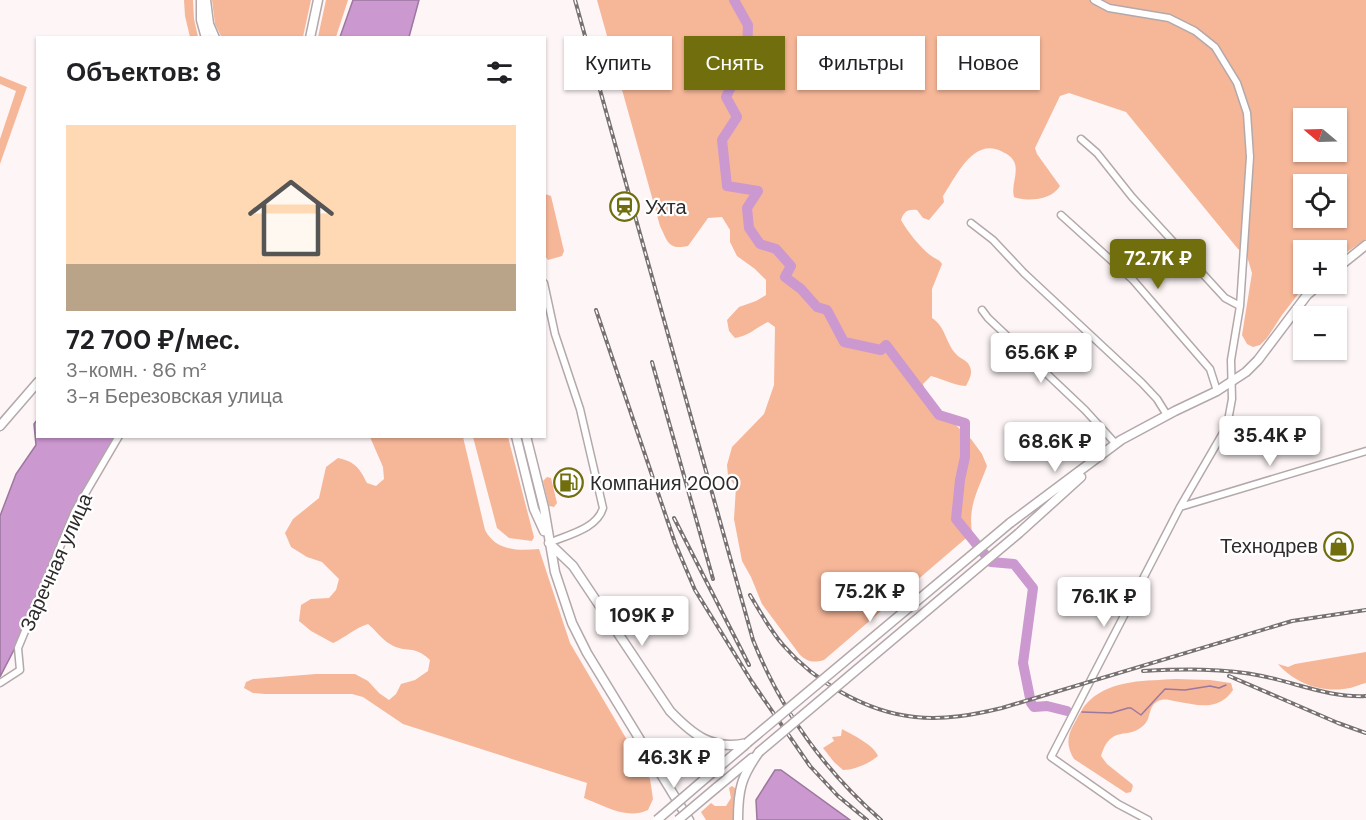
<!DOCTYPE html>
<html lang="ru">
<meta charset="utf-8">
<style>
:root{--surface:#fff;--page:#f6f6f6;--text:#202124;--muted:#757577;--accent:#716e0e}
body{margin:0;font-family:"DM Sans",sans-serif;background:var(--page);color:var(--text);height:100vh;display:flex;flex-direction:column;font-size:22px;white-space:nowrap}
*{box-sizing:border-box;margin:0}
p{font-size:20px;color:var(--muted)}
.icon{flex:none;width:33px;height:33px;fill:none;stroke:currentColor;stroke-width:2;stroke-linecap:round;stroke-linejoin:round}
.map{position:relative;flex:1;overflow:hidden}
.details{position:absolute;left:36px;top:36px;width:510px;height:402px;display:flex;flex-direction:column;background:var(--surface);border-radius:0px;box-shadow:0 2px 4px #0004}
.details>*{flex:none}
.guide{position:absolute;left:564px;top:36px;width:570px;height:54px;display:flex;gap:12px}
.needle{width:39px;rotate:289deg}
.tools{position:absolute;left:1293px;top:108px;display:grid;gap:12px}
.tools a{display:grid;place-items:center;width:54px;height:54px;border-radius:0px;background:var(--surface);box-shadow:0 2px 4px #0004;font-size:30px}
.price{position:absolute;translate:-50% -51px;padding:0 14px;border-radius:6px;background:#fff;color:#222;font-size:20px;line-height:39px;filter:drop-shadow(0 2px 3px #0008)}
.price::after{content:'';position:absolute;left:50%;top:36px;width:18px;height:14px;margin-left:-9px;background:inherit;clip-path:polygon(0 0,100% 0,50% 100%)}
.price.selected{background:var(--accent);color:#fff}
ul{padding:0;list-style:none}
li{display:grid;align-content:center;gap:12px;height:318px;padding:0 30px}
li span{display:grid;place-items:center;height:186px;border-radius:0px;color:#555}
li>.icon{margin-inline-start:auto}
span .icon{width:108px;height:108px;fill:#fffc;stroke-width:1}
li b{font-size:26px}
h2{display:flex;justify-content:space-between;align-items:center;height:72px;padding:0 30px;font-size:26px}
.chip{padding:0 21px;border-radius:0px;background:var(--surface);box-shadow:0 2px 4px #0004;font-size:21px;line-height:54px}
.chip.selected{background:var(--accent);color:#fff}
.map>svg:first-child{display:block}
.green{fill:#f6b698;fill-rule:evenodd}
.water{fill:#cb98d0;stroke:#9c779e;stroke-width:1.5}
.lines{fill:none;stroke-linecap:round;stroke-linejoin:round}
.stream{stroke:#9c779e;stroke-width:1.5}
.river{stroke:#cb98d0;stroke-width:10}
.street-casing{stroke:#b3a8aa;stroke-width:9}
.secondary-casing{stroke:#b3a8aa;stroke-width:11}
.street{stroke:#fff;stroke-width:6}
.secondary{stroke:#fff;stroke-width:8}
.rail-casing{stroke:#777172;stroke-width:4}
.rail{stroke:#fff;stroke-width:1.5;stroke-dasharray:4.5;stroke-linecap:butt}
.secondary-bridge-casing{stroke:#b3a8aa;stroke-width:11;stroke-linecap:butt}
.secondary-bridge{stroke:#fff;stroke-width:8}
.labels{text-anchor:middle;stroke-width:4.5;stroke-linejoin:round;paint-order:stroke}
.poi-label{font-size:20px;fill:#2f2b2b;stroke:#fff;text-anchor:start}
.street-label{font-size:20px;fill:#2f2b2b;stroke:#fff}
</style>
<div class="map">
<svg width="1366" height="820" viewBox="0 0 1366 820">
<rect width="100%" height="100%" fill="#fef5f6"/>
<path class="green" d="M184,0H193L194,19L198,37H190L185,16Z
M212,0H311L303,37L222,38L215,24Z
M326,0H348L336,37H318Z
M597,0H1366V239L1337,259L1336,250H1304V284H1306L1282,315L1267,338L1260,345L1253,347L1247,344L1242,335L1252,273L1246,253L1238,249L1126,112L1069,93L1060,96L1035,148L1037,154L1060,186C1052,200 1028,202 1014,197C1011,186 1018,174 1015,164C1013,157 1007,154 1001,151C973,137 955,178 943,196L944,202L929,220L923,218L917,210C908,209 904,211 901,220C907,231 920,247 930,255C935,259 939,259 942,264L932,289V318C946,327 945,342 956,354C960,359 968,360 970,367C973,374 969,380 966,386C953,385 943,379 931,376L923,384L927,399L971,439L982,454L987,466C978,491 968,505 972,533L824,660C813,663 808,662 800,655L762,604L751,577L742,561L734,519L736,487L728,476L727,465L732,447L764,414L774,385L775,327L768,322C755,328 749,336 735,338L729,331L727,320L739,307L756,301L766,295V280L755,269L737,256L730,242V230L722,217L708,218L688,246C668,250 668,242 660,226ZM1304,118H1336V152H1304ZM1304,184H1336V218H1304Z
M0,76L27,87L0,164V139L16,91L0,84Z
M545,194L551,196L564,251L562,256L548,260L544,255Z
M370,437H463L485,530C496,551 518,551 539,549L570,643L650,779L653,799L648,810C627,820 605,806 584,798L587,783L403,724L363,697L352,694H265L253,693L244,688L246,682L253,679L316,674H355L368,681L379,693L389,700L396,694L401,684L415,680L428,671L430,660C414,644 406,654 390,644C381,639 376,630 368,624C355,628 346,637 333,643L311,631L299,621L301,605L311,599L329,598L336,590L339,579L322,562L307,557L291,547L285,533L293,519L319,498L326,467L338,458C355,462 359,467 367,483L376,486L384,479L383,467Z
M473,437H508L534,537L532,541L509,538L497,528Z
M547,477L551,478L557,503L554,507L549,506L543,481Z
M1366,652V683C1358,685 1350,689 1343,689C1318,692 1294,682 1278,664L1288,667L1295,664Z
M1176,679L1210,680L1231,683L1233,690C1218,712 1198,705 1174,701C1170,700 1165,699 1161,700C1147,704 1152,718 1144,725C1128,741 1111,723 1101,756L1107,764L1132,784L1133,786L1131,792L1126,793L1074,759C1066,746 1067,736 1074,724C1079,715 1083,706 1090,700C1113,679 1147,681 1176,679Z
M842,729C853,735 874,745 878,756C870,763 854,770 843,770L834,762L823,748L834,741L832,737L841,736Z
M732,786L736,789L735,820H706L701,812L711,803L715,806H726L731,798L729,788Z"/>
<path class="water" d="M353,0H419L409,37H340Z
M37,420L38,436L117,437L73,510L16,646L0,677V516L16,474L36,445L34,424Z
M775,770H781L850,820H757L756,800Z"/>
<g class="lines">
<path class="stream" d="M1082,712L1111,713L1128,708H1131L1141,715L1165,689L1185,690L1210,686L1219,688L1226,685"/>
<path class="river" d="M734,0L748,25L747,55L726,97L737,117L722,140L727,186L758,191L747,208L749,228L760,244L776,249L791,266L785,277L801,289L817,307L827,310L844,342L881,350L886,345L939,415L965,423V457L960,480L956,519L991,562L1014,564L1033,588L1023,663L1031,703L1034,707L1047,706L1067,711"/>
<defs>
<path id="street" d="M1094,0L1109,8L1169,18L1195,31L1215,47L1237,83L1247,113L1250,157L1240,306L1231,360L1232,399L1227,426L1180,507L1051,757L1118,804L1148,820
M1081,139L1097,153L1132,197L1225,298L1240,306
M1061,215L1133,280L1210,369L1217,391
M971,223L993,240L1024,273L1142,383L1157,399L1167,415
M544,283L555,334L580,409L603,508C597,529 567,535 549,543
M982,310L988,318L1085,410L1116,444
M1180,507L1366,451
M0,683L20,670L18,648L75,511L119,436"/>
<path id="secondary" d="M201,0V20L206,38
M206,0L209,24L215,38
M310,38L318,0
M1336,269L1366,245
M0,426L38,382
M516,436L534,509L544,531
M526,436L544,508L555,572L572,623L587,653L689,820
M1010,523L1121,440L1175,411L1217,391L1246,372L1258,360L1307,295L1320,284
M1019,533L1081,477
M549,543L573,566L670,711C693,735 713,751 747,743
M707,777L745,745
M716,788L752,758
M738,820C738,790 741,777 759,752"/>
</defs>
<use href="#street" class="street-casing"/>
<use href="#secondary" class="secondary-casing"/>
<use href="#street" class="street"/>
<use href="#secondary" class="secondary"/>
<defs>
<path id="rail" d="M575,0L753,640C781,710 825,771 881,820
M596,310L675,543L695,590L752,682L810,766L838,796L867,820
M652,362L713,579
M674,518L749,665
M750,595C760,612 770,630 783,645C815,682 866,712 915,717C945,720 973,715 1002,708L1292,621L1366,610
M1143,671C1182,669 1224,668 1262,676C1297,683 1330,698 1366,696
M1229,676L1338,723L1366,733"/>
</defs>
<use href="#rail" class="rail-casing"/>
<use href="#rail" class="rail"/>
<defs>
<path id="secondary-bridge" d="M747,743L1010,523
M759,752L1019,533
M657,820L707,777
M678,820L716,788"/>
</defs>
<use href="#secondary-bridge" class="secondary-bridge-casing"/>
<use href="#secondary-bridge" class="secondary-bridge"/>
</g>
<defs>
<symbol id="station-ring" viewBox="-11 -11 22 22"><circle r="9.5" fill="#fff" stroke="#716e0e" stroke-width="1.5"/><path d="M-3-6H3Q5-6 5-4V2Q5 4 3 4L4.5 6H3L1.5 4h-3L-3 6H-4.5L-3 4Q-5 4-5 2V-4Q-5-6-3-6ZM-3.5-4v3h7v-3ZM-3.5 1v1.5H-2V1ZM2 1v1.5H3.5V1Z" fill="#716e0e"/></symbol>
<symbol id="fuel-ring" viewBox="-11 -11 22 22"><circle r="9.5" fill="#fff" stroke="#716e0e" stroke-width="1.5"/><path d="M-5.5-6h7V0h2V4h1.3V-2.5L3-4.5l.8-.8L6-3V5H2.5V1h-1V6h-7ZM-4.2-4.7v3.2H.2V-4.7Z" fill="#716e0e"/></symbol>
<symbol id="shop-ring" viewBox="-11 -11 22 22"><circle r="9.5" fill="#fff" stroke="#716e0e" stroke-width="1.5"/><path d="M-5-2.5h2.3a2.7 3.5 0 0 1 5.4 0H5L5.5 6h-11ZM-1.5-2.5h3a1.5 2.3 0 0 0-3 0Z" fill="#716e0e"/></symbol>
</defs>
<g fill-rule="evenodd">
<use href="#station-ring" x="608" y="190" width="33" height="33"/>
<use href="#fuel-ring" x="552" y="466" width="33" height="33"/>
<use href="#shop-ring" x="1322" y="530" width="33" height="33"/>
</g>
<g class="labels">
<g class="poi-label">
<text x="645" y="214">Ухта</text>
<text x="590" y="490">Компания 2000</text>
<text x="1318" y="553" text-anchor="end">Технодрев</text>
</g>
<g class="street-label">
<text transform="translate(56 562) rotate(-66)" y="7">Заречная улица</text>
</g>
</g>
</svg>
<div class="tools">
<a><svg class="needle" viewBox="-14 -14 28 28"><path d="M0-13l5 13h-10z" fill="#e53935"/><path d="M0 13l5-13h-10z" fill="#757577"/></svg></a>
<a><svg class="icon" aria-label="locate" viewBox="0 0 24 24"><circle cx="12" cy="12" r="6"/><path d="M12 2v4M12 18v4M2 12h4M18 12h4"/></svg></a>
<a>+</a>
<a>−</a>
</div>
<b class="price selected" style="left:1158px;top:290px">72.7K ₽</b>
<b class="price" style="left:1041px;top:384px">65.6K ₽</b>
<b class="price" style="left:1270px;top:467px">35.4K ₽</b>
<b class="price" style="left:1055px;top:473px">68.6K ₽</b>
<b class="price" style="left:870px;top:623px">75.2K ₽</b>
<b class="price" style="left:1104px;top:628px">76.1K ₽</b>
<b class="price" style="left:642px;top:647px">109K ₽</b>
<b class="price" style="left:674px;top:789px">46.3K ₽</b>
<div class="guide">
<a class="chip">Купить</a>
<a class="chip selected">Снять</a>
<a class="chip">Фильтры</a>
<a class="chip">Новое</a>
</div>
<section class="details">
<h2>Объектов: 8<svg class="icon" aria-label="filters" viewBox="0 0 24 24"><path d="M4 7h16M4 17h16"/><circle cx="9" cy="7" r="2"/><circle cx="15" cy="17" r="2"/></svg></h2>
<ul>
<li><span style="background:linear-gradient(#ffd9b3 75%,#b9a48a 0)"><svg class="icon" aria-label="home" viewBox="0 0 24 24"><path d="M3 11l9-7 9 7M6 9v11h12V9"/></svg></span><div><b>72 700 ₽/мес.</b><p>3-комн. · 86 m²</p><p>3-я Березовская улица</p></div></li>
</ul>
</section>
</div>
